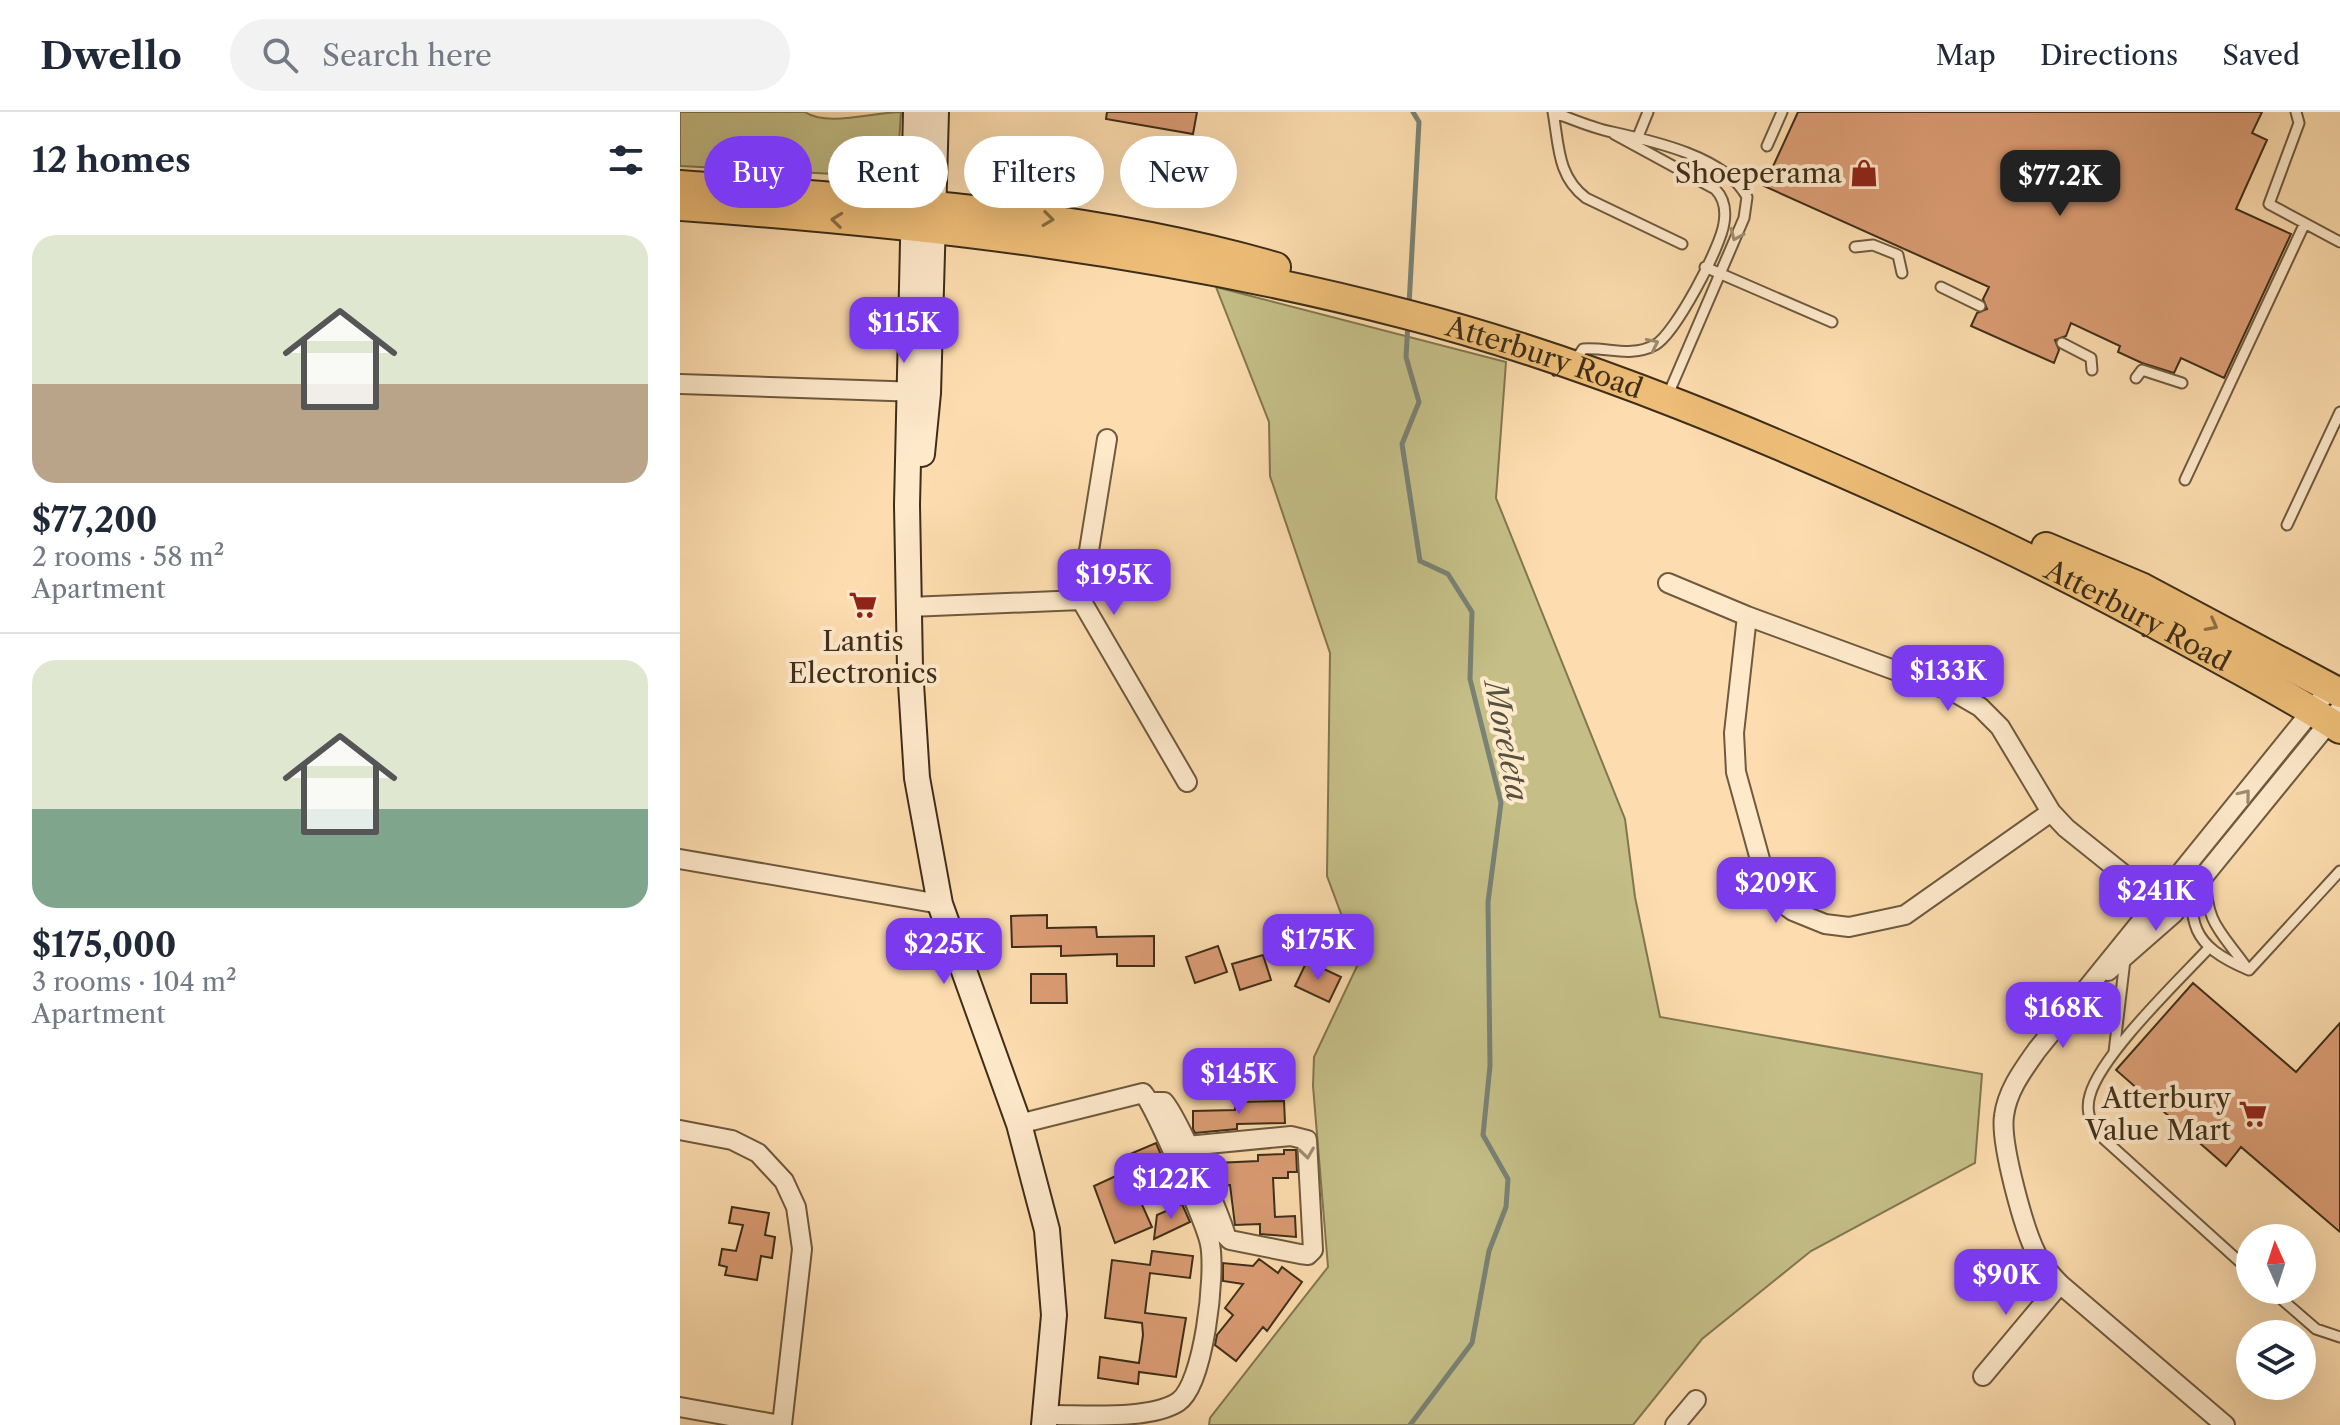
<!DOCTYPE html>
<meta charset="utf-8">
<style>
:root{--surface:#fff;--page:#f2f2f3;--text:#1f2937;--muted:#747a83;--line:#e0e1e3;--accent:#7c3aed}
body{margin:0;font-family:"Libre Caslon Text",serif;background:var(--page);color:var(--text);height:100vh;display:flex;flex-direction:column;font-size:30px;white-space:nowrap}
*{box-sizing:border-box;margin:0}
p{font-size:26px;color:var(--muted)}
.icon{flex:none;width:44px;height:44px;fill:none;stroke:currentColor;stroke-width:2;stroke-linecap:round;stroke-linejoin:round}
.map{position:relative;flex:1;overflow:hidden}
.sheet{display:flex;flex-direction:column;background:var(--surface);width:680px}
.sheet>*{flex:none}
.top-card{position:absolute;left:24px;top:24px;width:760px;height:72px;display:flex;gap:16px}
.needle{width:52px;rotate:357deg}
.controls{position:absolute;left:1556px;top:1112px;display:grid;gap:16px}
.controls a{display:grid;place-items:center;width:80px;height:80px;border-radius:50%;background:var(--surface);box-shadow:0 8px 32px #0002;font-size:40px}
.price{position:absolute;translate:-50% -68px;padding:0 18px;border-radius:16px;background:var(--accent);color:#fff;font-size:26px;line-height:52px;filter:drop-shadow(0 2px 4px #0008)}
.price::after{content:'';position:absolute;left:50%;top:48px;width:24px;height:18px;margin-left:-12px;background:inherit;clip-path:polygon(0 0,100% 0,50% 100%)}
.price.selected{background:#222;color:#fff}
ul{padding:0;list-style:none}
li{display:grid;align-content:center;gap:16px;height:424px;padding:0 32px}
li+li{border-top:2px solid var(--line)}
li span{display:grid;place-items:center;height:248px;border-radius:24px;color:#555}
li>.icon{margin-inline-start:auto}
span .icon{width:144px;height:144px;fill:#fffc;stroke-width:1}
li b{font-size:34px}
h2{display:flex;justify-content:space-between;align-items:center;height:96px;padding:0 32px;font-size:34px}
.pill{padding:0 28px;border-radius:36px;background:var(--surface);box-shadow:0 8px 32px #0002;font-size:28px;line-height:72px}
.pill.selected{background:var(--accent);color:#fff}
header{display:flex;align-items:center;gap:48px;box-sizing:border-box;height:112px;padding:0 40px;background:var(--surface);border-bottom:2px solid var(--line)}
header strong{font-size:38px}
nav{display:flex;gap:44px;margin-inline-start:auto;font-size:28px}
.search{width:560px;height:72px;background:var(--page);display:flex;align-items:center;gap:20px;box-sizing:border-box;padding:0 28px;border-radius:44px;color:var(--muted);font-size:30px}
main{display:flex;flex:1;min-height:0}
.map>svg:first-child{display:block}
.green{fill:#c5bf87;stroke:#827650;stroke-width:2}
.lines{fill:none;stroke-linecap:round;stroke-linejoin:round}
.stream{stroke:#798275;stroke-width:5}
.building{fill:#db9c74;stroke:#3e2e19;stroke-width:2}
.lane-casing{stroke:#6e5a3e;stroke-width:13}
.street-casing{stroke:#6e5a3e;stroke-width:22}
.secondary-casing{stroke:#3e2e19;stroke-width:28}
.primary-casing{stroke:#3e2e19;stroke-width:32}
.lane{stroke:#fee9cb;stroke-width:9}
.street{stroke:#fee9cb;stroke-width:18}
.secondary{stroke:#fee9cb;stroke-width:24}
.primary{stroke:#eebe78;stroke-width:28}
.oneway{stroke:#8d6f44}
.oneway2{stroke:#9e8c72}
.labels{text-anchor:middle;stroke-width:8;stroke-linejoin:round;paint-order:stroke}
.poi-label{font-size:28px;fill:#3e2e19;stroke:#fee9cb;text-anchor:end}
.street-label{font-size:28px;fill:#3e2e19;stroke:#fee9cb}
.water-label{font-size:30px;font-style:italic;fill:#57513f;stroke:#fee9cb}
</style>
<header>
<strong>Dwello</strong>
<div class="search"><svg class="icon" aria-label="search" viewBox="0 0 24 24"><circle cx="10" cy="10" r="6"/><path d="M15 15l6 6"/></svg>Search here</div>
<nav><a>Map</a><a>Directions</a><a>Saved</a></nav>
</header>
<main>
<section class="sheet">
<h2>12 homes<svg class="icon" aria-label="filters" viewBox="0 0 24 24"><path d="M4 7h16M4 17h16"/><circle cx="9" cy="7" r="2"/><circle cx="15" cy="17" r="2"/></svg></h2>
<ul>
<li><span style="background:linear-gradient(#dfe7d0 60%,#b9a48a 0)"><svg class="icon" aria-label="home" viewBox="0 0 24 24"><path d="M3 11l9-7 9 7M6 9v11h12V9"/></svg></span><div><b>$77,200</b><p>2 rooms · 58 m²</p><p>Apartment</p></div></li>
<li><span style="background:linear-gradient(#dfe7d0 60%,#7fa58c 0)"><svg class="icon" aria-label="home" viewBox="0 0 24 24"><path d="M3 11l9-7 9 7M6 9v11h12V9"/></svg></span><div><b>$175,000</b><p>3 rooms · 104 m²</p><p>Apartment</p></div></li>
</ul>
</section>
<div class="map">
<svg width="1660" height="1313" viewBox="0 0 1660 1313">
<rect width="100%" height="100%" fill="#fdddaf"/>
<filter id="stains"><feTurbulence type="fractalNoise" baseFrequency=".0025" numOctaves="4"/><feColorMatrix values="0 0 0 0 .2 0 0 0 0 .09 0 0 0 0 .02 0 0 0 .5 -.17"/></filter>
<radialGradient id="worn" r=".72"><stop offset=".6" stop-color="#630" stop-opacity="0"/><stop offset="1" stop-color="#630" stop-opacity=".3"/></radialGradient>
<path class="green" d="M0,0H125C146,15 195,0 221,0L218,47L205,61L194,64L0,54Z
M536,175L826,250L816,386L945,707L955,785L980,905L1302,962L1295,1051L1131,1139L1022,1227L953,1313H529L530,1306L648,1155L633,974L634,945L679,850L647,764L650,541L590,364L589,310Z"/>
<g class="lines">
<path class="stream" d="M729,193L739,10L733,0
M728,211L726,245L739,290L722,332L740,449L768,462L792,500L790,567L821,691L808,790L810,954L803,1023L828,1067L826,1095L809,1139L792,1231L730,1313"/>
</g>
<path class="building" d="M427,0H517L513,22L426,7Z
M1118,0H1582L1572,21L1587,28L1556,97L1611,122L1544,266L1501,246L1494,261L1462,251L1438,240L1440,234L1391,211L1386,224L1375,228L1379,238L1374,251L1291,214L1297,201L1307,197L1303,187L1309,175L1084,74Z
M367,803V816L416,815L417,825L474,824V854H437V842L381,844V834L332,835L331,804Z
M538,834L547,860L515,871L506,845Z
M583,843L591,868L560,878L552,852Z
M627,849L661,865L649,890L615,874Z
M351,862H386L387,891H351Z
M1513,871L1616,960L1660,911V1120L1561,1035L1546,1054L1436,958Z
M604,989L605,1011L557,1012V1017L515,1021L513,1017V999L555,998V990Z
M476,1031L485,1052L455,1065L460,1075L455,1077L472,1115L435,1131L414,1074L449,1058L443,1045Z
M604,1038H616L617,1060H608V1066H593L595,1105L615,1104L616,1125L580,1122V1112L555,1113L550,1073L539,1074L536,1051L578,1049V1043L604,1042Z
M502,1092L510,1110L474,1127L477,1103Z
M52,1095L89,1101L85,1123L95,1125L92,1146L81,1144L77,1168L45,1163L47,1155L39,1153L42,1137L56,1139L63,1113L49,1111Z
M472,1139L513,1144L510,1166L470,1161L465,1201L506,1206L496,1265L459,1260L458,1272L418,1266L420,1245L459,1251L463,1223L462,1211L425,1206L432,1148L470,1153Z
M579,1147L598,1161L602,1155L622,1170L587,1219L583,1215L556,1249L535,1233L537,1223L553,1203L545,1196L563,1172L543,1169V1151L573,1154Z"/>
<g class="lines">
<defs>
<path id="lane" d="M1616,0L1619,11L1589,92L1660,130
M957,27L968,0
M1087,34L1102,0
M1175,135L1193,133L1218,143L1222,161
M1025,155L1152,210
M1261,175L1300,194
M1382,231L1411,246L1412,258
M894,250L903,237C929,235 950,246 975,233C995,222 1041,135 1044,111C1046,99 1044,86 1035,77L934,22
M1456,266L1462,258L1502,271
M987,285L1064,106L1067,85C1046,45 973,29 932,20C912,16 892,7 873,0C879,33 877,64 906,86L1002,132
M1505,368L1624,113
M1607,413L1660,300
M1514,751C1508,812 1510,833 1569,858
M1526,764C1525,812 1542,820 1567,856
M1528,837C1497,870 1421,943 1410,983C1406,996 1409,1006 1415,1019L1570,1159
M1569,858L1660,759
M1434,940L1445,848
M1591,1178L1636,1217L1660,1225"/>
<path id="street" d="M0,272L241,280
M427,327L401,488L507,670
M988,471L1067,504L1274,580L1300,595L1320,615L1371,700L1386,716L1493,802
M229,495L401,488
M1067,504L1054,621L1056,660L1084,762L1099,789L1113,799L1145,812L1169,815L1225,803L1371,700
M0,747L260,792
M1428,859L1493,802L1660,597
M470,990H484C498,1006 539,1100 546,1124L550,1128L620,1142L628,1143L633,1138L627,1028L611,1024L507,1034
M339,1012L463,981C474,993 527,1114 530,1132C536,1162 524,1273 498,1290C469,1309 399,1302 365,1303
M0,1018L52,1028L78,1041L104,1069L116,1095L122,1137L102,1313
M1303,1264L1380,1172
M0,1295L100,1313
M995,1313L1016,1288
M1545,1313L1380,1172C1371,1163 1363,1154 1357,1143C1344,1118 1320,1031 1324,1004C1327,979 1343,958 1357,938L1651,575"/>
<path id="secondary" d="M236,0L227,393L230,556L237,666L260,792L339,1012L367,1118L374,1203L364,1313
M242,342L248,281L256,0"/>
<g id="primary">
<path d="M0,73C201,89 402,99 596,155"/>
<path id="s1" d="M0,94C244,111 488,140 725,202C909,249 1098,330 1270,409C1353,447 1434,489 1514,533C1563,560 1614,586 1660,617"/>
<path d="M1366,435L1463,476L1660,581"/>
</g>
</defs>
<use href="#lane" class="lane-casing"/>
<use href="#street" class="street-casing"/>
<use href="#secondary" class="secondary-casing"/>
<use href="#primary" class="primary-casing"/>
<use href="#lane" class="lane"/>
<use href="#street" class="street"/>
<use href="#secondary" class="secondary"/>
<use href="#primary" class="primary"/>
</g>
<defs><path id="oneway-chevron" d="M-2-3.5L2.5 0L-2 3.5" fill="none" stroke-width="1.6" stroke-linecap="round" stroke-linejoin="round" transform="scale(2)"/></defs>
<g class="oneway">
<use href="#oneway-chevron" transform="translate(368 107) rotate(7)"/>
<use href="#oneway-chevron" transform="translate(157 108) rotate(-174)"/>
<use href="#oneway-chevron" transform="translate(1532 513) rotate(28)"/>
</g>
<g class="oneway2">
<use href="#oneway-chevron" transform="translate(1056 123) rotate(114)"/>
<use href="#oneway-chevron" transform="translate(973 232) rotate(-26)"/>
<use href="#oneway-chevron" transform="translate(1565 683) rotate(-51)"/>
<use href="#oneway-chevron" transform="translate(627 1041) rotate(82)"/>
</g>
<defs>
<symbol id="shop-bare" viewBox="-9 -9 18 18"><path d="M-5-2.5h2.3a2.7 3.5 0 0 1 5.4 0H5L5.5 6h-11ZM-1.5-2.5h3a1.5 2.3 0 0 0-3 0Z" fill="#8f2418" stroke="#fee9cb" stroke-width="2.5" paint-order="stroke"/></symbol>
<symbol id="supermarket-bare" viewBox="-9 -9 18 18"><path d="M-6-5.5h2.5l.6 2H6L4.5 2H-2.5L-4.4-4H-6ZM-1.5 3.2a1.3 1.3 0 1 0 .1 0ZM3 3.2a1.3 1.3 0 1 0 .1 0Z" fill="#8f2418" stroke="#fee9cb" stroke-width="2.5" paint-order="stroke"/></symbol>
</defs>
<g fill-rule="evenodd">
<use href="#shop-bare" x="1164" y="41" width="40" height="40"/>
<use href="#supermarket-bare" x="163" y="473" width="40" height="40"/>
<use href="#supermarket-bare" x="1553" y="982" width="40" height="40"/>
</g>
<g class="labels">
<g class="poi-label">
<text x="1162" y="71">Shoeperama</text>
<text x="183" y="539" text-anchor="middle">Lantis<tspan x="183" dy="32">Electronics</tspan></text>
<text x="1551" y="996">Atterbury<tspan x="1551" dy="32">Value Mart</tspan></text>
</g>
<g class="street-label">
<text dy="10" stroke="none"><textPath href="#s1" startOffset="880">Atterbury Road</textPath></text>
<text dy="10" stroke="none"><textPath href="#s1" startOffset="1528">Atterbury Road</textPath></text>
</g>
<g class="water-label">
<text transform="translate(826 629) rotate(79)" y="10">Moreleta</text>
</g>
</g>
<rect width="100%" height="100%" filter="url(#stains)"/>
<rect width="100%" height="100%" fill="url(#worn)"/>
</svg>
<div class="controls">
<a><svg class="needle" viewBox="-14 -14 28 28"><path d="M0-13l5 13h-10z" fill="#e53935"/><path d="M0 13l5-13h-10z" fill="#747a83"/></svg></a>
<a><svg class="icon" aria-label="layers" viewBox="0 0 24 24"><path d="M12 4l9 5-9 5-9-5zM3 14l9 5 9-5"/></svg></a>
</div>
<b class="price selected" style="left:1380px;top:106px">$77.2K</b>
<b class="price" style="left:224px;top:253px">$115K</b>
<b class="price" style="left:434px;top:505px">$195K</b>
<b class="price" style="left:1268px;top:601px">$133K</b>
<b class="price" style="left:1096px;top:813px">$209K</b>
<b class="price" style="left:1476px;top:821px">$241K</b>
<b class="price" style="left:638px;top:870px">$175K</b>
<b class="price" style="left:264px;top:874px">$225K</b>
<b class="price" style="left:1383px;top:938px">$168K</b>
<b class="price" style="left:559px;top:1004px">$145K</b>
<b class="price" style="left:491px;top:1109px">$122K</b>
<b class="price" style="left:1326px;top:1205px">$90K</b>
<div class="top-card">
<a class="pill selected">Buy</a>
<a class="pill">Rent</a>
<a class="pill">Filters</a>
<a class="pill">New</a>
</div>
</div>
</main>
